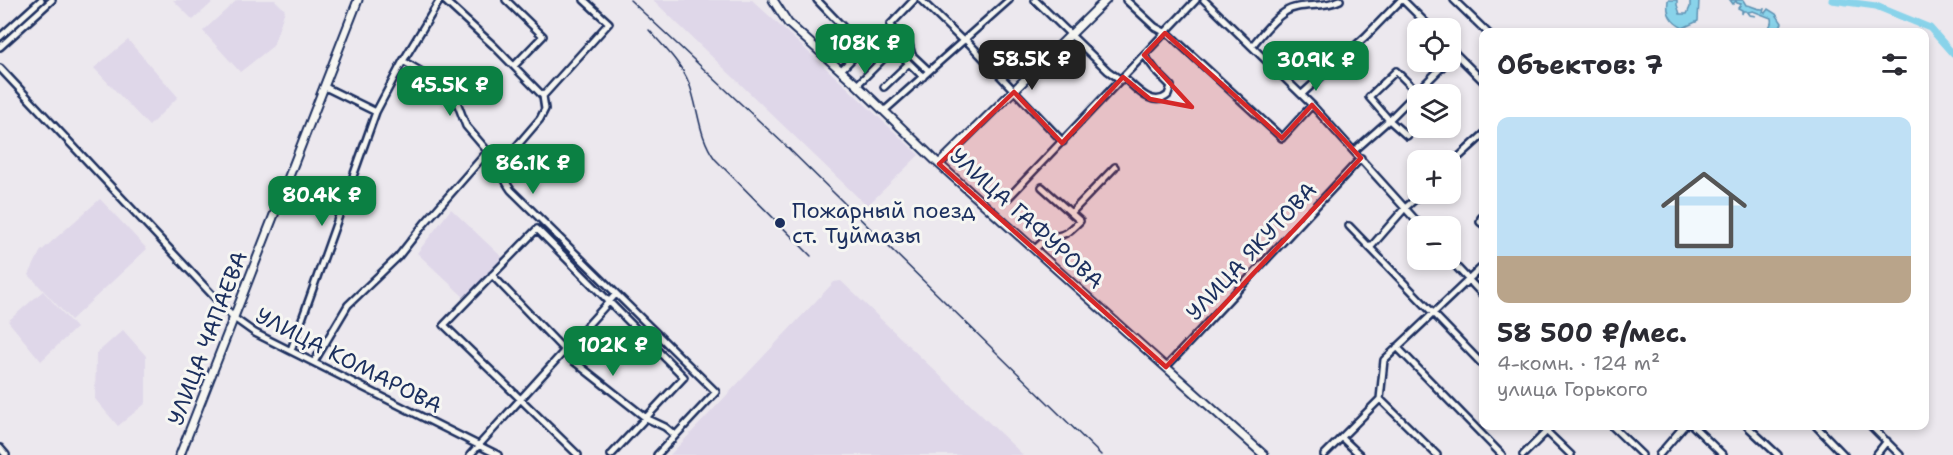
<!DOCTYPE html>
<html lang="ru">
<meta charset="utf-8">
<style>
:root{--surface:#fff;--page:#f2f2f3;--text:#2b2b33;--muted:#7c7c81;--accent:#0b8043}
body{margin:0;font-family:"Shantell Sans",sans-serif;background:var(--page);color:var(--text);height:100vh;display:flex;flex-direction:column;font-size:22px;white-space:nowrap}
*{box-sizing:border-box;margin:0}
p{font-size:20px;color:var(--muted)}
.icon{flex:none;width:33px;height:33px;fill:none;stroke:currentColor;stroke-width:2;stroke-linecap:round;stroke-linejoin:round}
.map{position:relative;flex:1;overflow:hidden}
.panel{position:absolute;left:1479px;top:28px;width:450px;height:402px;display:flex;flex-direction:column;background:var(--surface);border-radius:12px;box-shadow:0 3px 9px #0003}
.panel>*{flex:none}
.buttons{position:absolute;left:1407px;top:18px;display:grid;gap:12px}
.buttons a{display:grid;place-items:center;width:54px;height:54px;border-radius:12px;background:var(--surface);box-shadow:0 3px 9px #0003;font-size:30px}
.price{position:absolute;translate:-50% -51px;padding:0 14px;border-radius:12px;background:var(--accent);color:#fff;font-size:20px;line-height:39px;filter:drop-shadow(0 2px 3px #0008)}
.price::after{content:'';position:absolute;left:50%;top:36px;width:18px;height:14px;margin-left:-9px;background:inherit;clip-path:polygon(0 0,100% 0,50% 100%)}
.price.on{background:#222;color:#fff}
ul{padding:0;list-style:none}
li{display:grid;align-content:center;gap:12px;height:318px;padding:0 18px}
li span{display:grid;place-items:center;height:186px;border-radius:12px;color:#555}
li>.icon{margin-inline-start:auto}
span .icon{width:108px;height:108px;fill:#fffc;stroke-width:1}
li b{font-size:26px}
h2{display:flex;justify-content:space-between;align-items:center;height:72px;padding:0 18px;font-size:26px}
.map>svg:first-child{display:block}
.built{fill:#dfd7e9}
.water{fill:#89d3ea;stroke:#5d91b2;stroke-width:1.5}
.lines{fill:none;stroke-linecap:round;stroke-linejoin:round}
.river{stroke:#89d3ea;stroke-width:7}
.minor-casing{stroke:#1b2f5e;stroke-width:10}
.major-casing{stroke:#1b2f5e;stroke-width:11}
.minor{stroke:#f6f6f2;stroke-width:5}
.major{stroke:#f6f6f2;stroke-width:7}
.rail{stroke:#1b2f5e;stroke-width:1.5}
.marked{fill:#d62828;fill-opacity:0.2;stroke:#d62828;stroke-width:4.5;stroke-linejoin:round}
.poi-dot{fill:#1b2f5e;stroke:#f6f6f2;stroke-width:2}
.labels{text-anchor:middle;stroke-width:6;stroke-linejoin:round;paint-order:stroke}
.poi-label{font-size:22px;fill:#1b2f5e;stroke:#f6f6f2;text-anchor:start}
.street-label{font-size:22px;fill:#1b2f5e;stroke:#f6f6f2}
</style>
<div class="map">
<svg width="1953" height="455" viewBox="0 0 1953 455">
<rect width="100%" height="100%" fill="#ece8ee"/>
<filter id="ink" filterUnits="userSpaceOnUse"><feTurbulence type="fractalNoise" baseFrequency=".0167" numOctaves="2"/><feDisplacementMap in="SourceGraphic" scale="12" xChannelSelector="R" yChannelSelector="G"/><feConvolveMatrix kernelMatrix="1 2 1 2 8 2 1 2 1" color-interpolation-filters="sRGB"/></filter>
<g filter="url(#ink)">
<path class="built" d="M173,0H215L193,20Z
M237,0H275L285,10L273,46L240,72L203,31Z
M653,0H752L852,92L919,155L867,206Z
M128,40L178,97L149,126L94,68Z
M100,199L147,249L71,320L29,275L40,252Z
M451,209L505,260L467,300L417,253Z
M841,281L1023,455H670L834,282Z
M43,291L76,328L41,361L8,321Z
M123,330L146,356V403L118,426L95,399L96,354Z"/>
<path class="water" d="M1668,0H1677V5L1680,14H1687L1690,7V0H1699L1698,21L1683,28C1671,22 1666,14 1668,0Z
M1730,0H1743L1746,5C1753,5 1755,10 1764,9L1763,12L1765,13L1768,9L1776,14L1782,23L1777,33H1759C1765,31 1773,27 1771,18L1753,11L1748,12L1750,15L1756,16L1749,15L1746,11H1743L1742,14V10L1738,8L1741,4L1737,3L1736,1L1733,4Z"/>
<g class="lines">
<path class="river" d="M1832,0L1876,6L1930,28L1953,54"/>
<defs>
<path id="minor" d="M444,0L494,46L543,96L545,109L540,119L504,161C501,173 504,180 511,190L716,392L657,455
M506,0L543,36L514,66
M817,0L863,48L841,70
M914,0L890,25L909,44L912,55L929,71
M921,0L963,41
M1035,0L1108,71L1121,80
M1126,0L1155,27L1170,35L1282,138L1312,105
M1204,0L1312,105L1421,226
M1403,0L1431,28
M1454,0L1488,33
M0,37L41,0
M965,39L1063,142
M1252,46C1261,35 1272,20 1285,12C1299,2 1323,9 1340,0
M0,47L52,0
M863,48L880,34L923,77
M1450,48L1484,82
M403,61L451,89L454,94L466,126L502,168
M0,68L234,318L255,333L498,455
M1123,77C1135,87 1152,109 1168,95L1171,86L1157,72L1144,55
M857,85L894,48
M325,87L376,112
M884,87L909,63
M1302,94L1366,36L1401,0
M543,96L609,23L584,0
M884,111L1009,0
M1418,125L1407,136L1389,120L1369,97L1396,71L1419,94
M1354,151L1389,120L1447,62
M1450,165L1484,134
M1009,197L1196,0
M1071,213L1115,167
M1484,215L1481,218L1480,222L1484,225
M1349,226L1484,366
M1370,248L1404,209L1421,194
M1035,249L1048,237C1065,236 1068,233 1080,221L1042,187
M1450,260L1484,296
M492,275L564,350L571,359L646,418L665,427L675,435
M1397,347L1502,455
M291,350L376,112L403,61L440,0
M314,362L348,305L398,257L424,224L488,151
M1166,367L1361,158
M1380,399L1437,455
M1541,426L1571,455
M1612,426L1642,455
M1693,426L1723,455
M1747,426L1778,455
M1816,426L1844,455
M1871,426L1900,455
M1342,438L1360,455
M0,448L6,455
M470,455L616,294
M578,455L444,325L537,229L684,377L611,455
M1324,455L1380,399L1384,360L1484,265
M1523,455L1552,426
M1659,455L1684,426
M1876,455L1887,441"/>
<path id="major" d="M773,0L788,23L857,85L939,164L1264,455
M939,164L1106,0
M180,455L358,0"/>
</defs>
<use href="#minor" class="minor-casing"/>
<use href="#major" class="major-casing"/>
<use href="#minor" class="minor"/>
<use href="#major" class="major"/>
<path class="rail" d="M630,0L785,145L1101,455
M649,30C663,46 681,63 689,83C699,109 698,136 715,159L811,256"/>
</g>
</g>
<path class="marked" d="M1165,33L1282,138L1312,105L1361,158L1166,367L939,164L1014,92L1062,143L1123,77L1150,99L1192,107L1144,55Z"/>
<circle class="poi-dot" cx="780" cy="223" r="6"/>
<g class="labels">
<g class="poi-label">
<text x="792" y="218">Пожарный поезд<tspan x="792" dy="25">ст. Туймазы</tspan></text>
</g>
<g class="street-label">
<text transform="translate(1027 218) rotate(42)" y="8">УЛИЦА ГАФУРОВА</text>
<text transform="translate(1251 251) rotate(-47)" y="8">УЛИЦА ЯКУТОВА</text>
<text transform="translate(207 338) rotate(-69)" y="8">УЛИЦА ЧАПАЕВА</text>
<text transform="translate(349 360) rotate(27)" y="8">УЛИЦА КОМАРОВА</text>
</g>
</g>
</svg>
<div class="buttons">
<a><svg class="icon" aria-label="locate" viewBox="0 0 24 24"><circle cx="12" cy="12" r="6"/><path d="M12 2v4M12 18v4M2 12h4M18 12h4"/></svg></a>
<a><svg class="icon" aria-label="layers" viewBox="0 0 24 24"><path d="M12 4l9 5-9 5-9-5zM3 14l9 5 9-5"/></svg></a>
<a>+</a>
<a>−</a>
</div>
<b class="price" style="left:865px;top:75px">108K ₽</b>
<b class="price on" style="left:1032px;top:91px">58.5K ₽</b>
<b class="price" style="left:1316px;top:92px">30.9K ₽</b>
<b class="price" style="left:450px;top:117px">45.5K ₽</b>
<b class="price" style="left:533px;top:195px">86.1K ₽</b>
<b class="price" style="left:322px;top:227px">80.4K ₽</b>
<b class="price" style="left:613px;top:377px">102K ₽</b>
<section class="panel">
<h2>Объектов: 7<svg class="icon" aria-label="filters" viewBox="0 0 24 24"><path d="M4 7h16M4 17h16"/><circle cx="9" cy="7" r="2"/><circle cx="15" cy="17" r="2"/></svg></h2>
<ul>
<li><span style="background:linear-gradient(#bfe0f5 75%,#b9a48a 0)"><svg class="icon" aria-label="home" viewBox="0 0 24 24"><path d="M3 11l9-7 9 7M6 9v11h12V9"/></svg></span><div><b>58 500 ₽/мес.</b><p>4-комн. · 124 m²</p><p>улица Горького</p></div></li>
</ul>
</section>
</div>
